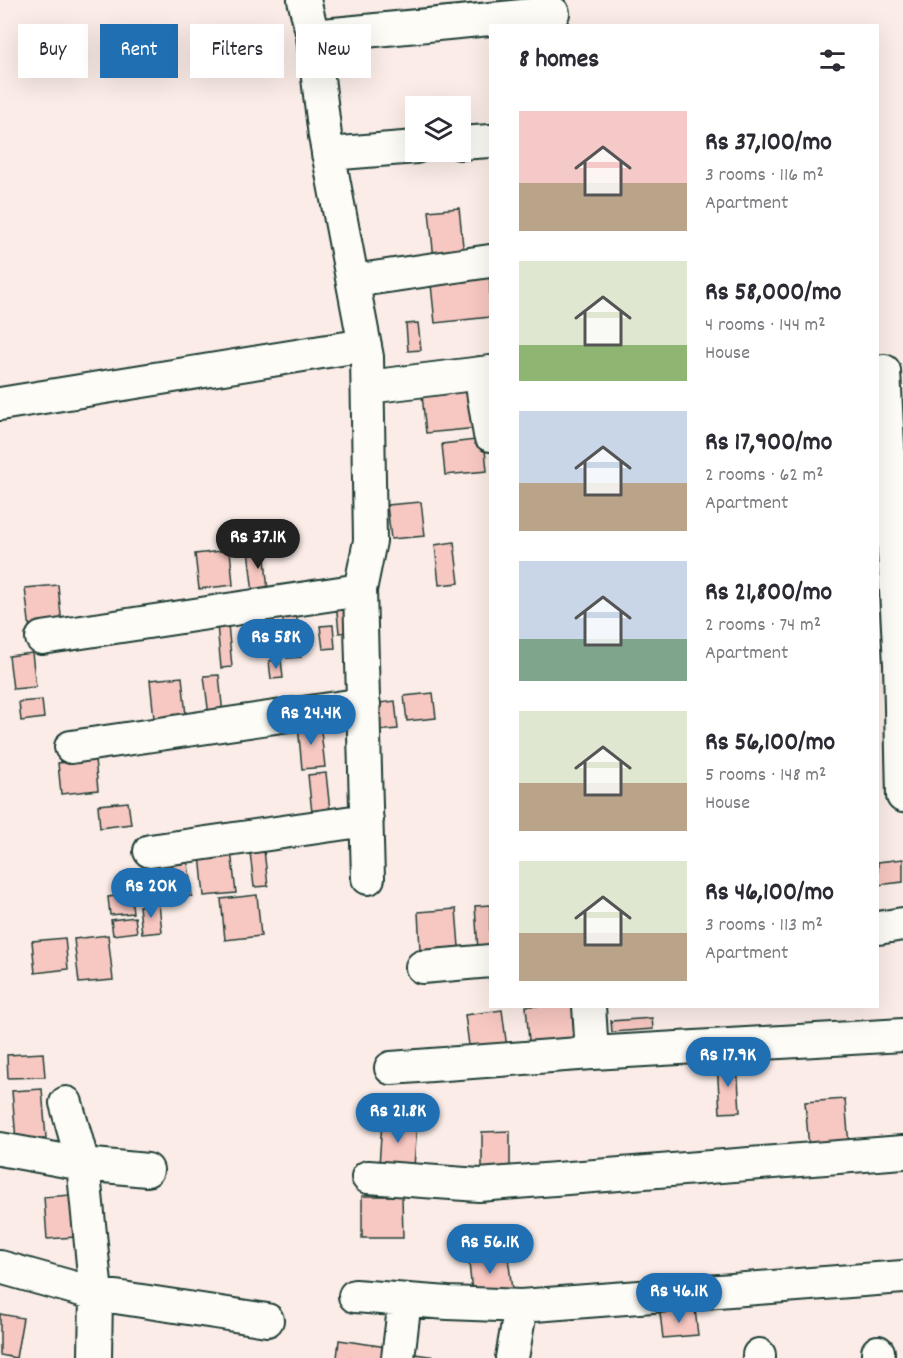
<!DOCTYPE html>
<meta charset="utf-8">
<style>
:root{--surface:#fff;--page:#f2f2f3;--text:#2b2b33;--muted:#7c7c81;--accent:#1f6fb2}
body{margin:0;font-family:Dekko,sans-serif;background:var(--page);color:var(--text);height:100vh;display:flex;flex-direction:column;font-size:22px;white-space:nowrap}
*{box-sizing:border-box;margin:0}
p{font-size:20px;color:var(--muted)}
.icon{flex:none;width:33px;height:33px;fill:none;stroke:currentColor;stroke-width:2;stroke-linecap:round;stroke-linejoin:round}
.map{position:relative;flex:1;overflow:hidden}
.sheet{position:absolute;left:489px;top:24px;width:390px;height:984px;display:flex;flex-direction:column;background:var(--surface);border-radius:0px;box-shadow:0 6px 24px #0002}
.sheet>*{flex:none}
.banner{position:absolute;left:18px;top:24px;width:381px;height:54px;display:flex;gap:12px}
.tools{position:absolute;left:405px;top:96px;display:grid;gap:12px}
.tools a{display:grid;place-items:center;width:66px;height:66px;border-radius:0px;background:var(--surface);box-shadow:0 6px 24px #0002;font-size:30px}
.price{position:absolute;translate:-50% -51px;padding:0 14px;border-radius:21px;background:var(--accent);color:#fff;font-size:20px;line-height:39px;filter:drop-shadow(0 2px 3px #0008)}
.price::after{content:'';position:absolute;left:50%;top:36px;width:18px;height:14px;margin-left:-9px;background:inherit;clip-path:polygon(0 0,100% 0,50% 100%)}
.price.selected{background:#222;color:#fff}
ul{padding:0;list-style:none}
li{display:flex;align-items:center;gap:18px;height:150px;padding:0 30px}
li span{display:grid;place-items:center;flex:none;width:168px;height:120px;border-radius:0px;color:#555}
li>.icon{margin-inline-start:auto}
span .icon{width:72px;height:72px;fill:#fffc;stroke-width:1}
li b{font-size:26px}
h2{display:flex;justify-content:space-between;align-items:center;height:72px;padding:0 30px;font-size:26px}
.tag{padding:0 21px;border-radius:0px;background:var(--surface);box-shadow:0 6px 24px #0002;font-size:21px;line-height:54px}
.tag.selected{background:var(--accent);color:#fff}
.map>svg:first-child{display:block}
.building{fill:#f7c7c1;stroke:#1f3d34;stroke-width:1.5}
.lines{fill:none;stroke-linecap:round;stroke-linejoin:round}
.minor-casing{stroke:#1f3d34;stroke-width:36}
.minor{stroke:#fdfcf7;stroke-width:32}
</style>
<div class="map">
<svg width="903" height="1358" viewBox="0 0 903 1358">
<rect width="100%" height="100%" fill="#fbece7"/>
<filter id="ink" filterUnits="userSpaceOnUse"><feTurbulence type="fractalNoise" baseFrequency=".0167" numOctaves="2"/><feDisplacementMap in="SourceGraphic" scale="12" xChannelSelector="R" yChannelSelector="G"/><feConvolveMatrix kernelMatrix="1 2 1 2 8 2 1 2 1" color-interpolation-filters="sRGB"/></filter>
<g filter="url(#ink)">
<path class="building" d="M459,208L464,256L434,259L429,211Z
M490,269V317L435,323L430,275Z
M418,323L421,350L408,351L406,324Z
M474,390L478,428L426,433L422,395Z
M484,439L487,471L445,475L442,444Z
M421,502L425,536L391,539L387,505Z
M454,542L459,583L439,585L435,545Z
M264,547L268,592L253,594L248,549Z
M230,550L233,585L199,589L195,554Z
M58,585L62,626L30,630L25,588Z
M349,601L352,632L339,633L336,602Z
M296,610L301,657L287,658L282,611Z
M228,624L232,667L221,668L217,625Z
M333,625L335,648L323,649L320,626Z
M32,653L36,687L13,689L9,656Z
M281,660L283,678L271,679L269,661Z
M219,675L223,715L209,716L204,676Z
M182,677L187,725L155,728L150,680Z
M433,693L436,718L407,721L404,696Z
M42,700L44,718L21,721L19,702Z
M395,701L398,729L375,731L372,704Z
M320,722L325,767L302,769L298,725Z
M95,759L98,790L61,794L58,763Z
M326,773L330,811L312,813L308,775Z
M128,802L131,824L100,828L98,805Z
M264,850L268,886L254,887L250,852Z
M231,851L236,893L204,896L200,855Z
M903,859V882L878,885V862Z
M188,863L192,896L174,898L171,865Z
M131,894L133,913L110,915L108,897Z
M257,895L261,936L225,940L221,899Z
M159,904L162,932L142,934L139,906Z
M490,905V951H478L475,906Z
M456,909L459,947L420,950L418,912Z
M135,917L137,932L113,935L111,920Z
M108,935L113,980L79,983L74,939Z
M65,938L68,969L35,973L32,941Z
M526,1006H578L581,1049L530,1053Z
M502,1010L507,1048L470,1053L465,1015Z
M652,1018L653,1029L612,1032L611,1021Z
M43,1053L45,1077L8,1078L7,1055Z
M737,1062L740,1112L720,1113L717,1063Z
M42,1089L46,1138L16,1140L12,1091Z
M845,1099L849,1145L809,1148L805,1102Z
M382,1122L417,1124L414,1167L379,1165Z
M510,1131V1176L482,1177V1132Z
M72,1195L75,1237L47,1239L44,1197Z
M362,1196H402L403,1238H362Z
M507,1248L513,1298L473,1302L468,1253Z
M695,1309L698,1335L663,1338L660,1313Z
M0,1314L23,1318L16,1358L0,1355Z
M339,1340L393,1348L391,1358H337Z
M415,1354L443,1358H415Z"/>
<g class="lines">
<defs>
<path id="minor" d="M304,0L313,36L325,136L367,357L370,541L360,590L368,878
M313,36L553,13
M460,143L490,141
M328,154L416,147
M353,281L490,261
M884,371L900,664L903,796
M480,373L490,435
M368,387L490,372
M0,404L365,345
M42,638L360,590
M71,747L364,704
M150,851L367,820
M878,928L903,924
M422,967L490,961
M589,1006L592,1053
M391,1068L592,1053L903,1035
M66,1103L83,1164L96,1294L95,1358
M0,1149L83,1164L147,1170
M368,1177L479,1185L903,1152
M0,1267L96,1294L267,1320
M355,1296L448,1303L521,1306L903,1277
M878,1352V1358
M759,1355V1358
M398,1358L405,1300
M512,1358L521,1306"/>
</defs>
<use href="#minor" class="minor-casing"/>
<use href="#minor" class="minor"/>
</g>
</g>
</svg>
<div class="tools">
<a><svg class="icon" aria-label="layers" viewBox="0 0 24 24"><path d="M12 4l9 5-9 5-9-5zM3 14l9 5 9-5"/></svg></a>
</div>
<b class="price selected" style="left:258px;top:570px">Rs 37.1K</b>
<b class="price" style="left:276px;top:670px">Rs 58K</b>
<b class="price" style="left:311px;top:746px">Rs 24.4K</b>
<b class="price" style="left:151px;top:919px">Rs 20K</b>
<b class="price" style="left:728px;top:1088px">Rs 17.9K</b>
<b class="price" style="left:398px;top:1144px">Rs 21.8K</b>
<b class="price" style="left:490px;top:1275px">Rs 56.1K</b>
<b class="price" style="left:679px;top:1324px">Rs 46.1K</b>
<div class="banner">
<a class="tag">Buy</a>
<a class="tag selected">Rent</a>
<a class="tag">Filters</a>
<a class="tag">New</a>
</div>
<section class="sheet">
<h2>8 homes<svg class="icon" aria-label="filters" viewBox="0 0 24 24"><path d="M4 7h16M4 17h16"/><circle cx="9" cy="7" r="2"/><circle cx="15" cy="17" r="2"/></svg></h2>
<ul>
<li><span style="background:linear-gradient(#f6c9c9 60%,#b9a48a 0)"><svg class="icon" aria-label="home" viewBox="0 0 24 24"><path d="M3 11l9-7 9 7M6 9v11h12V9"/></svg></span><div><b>Rs 37,100/mo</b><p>3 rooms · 116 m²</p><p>Apartment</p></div></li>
<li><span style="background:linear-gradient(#dfe7d0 70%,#8fb573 0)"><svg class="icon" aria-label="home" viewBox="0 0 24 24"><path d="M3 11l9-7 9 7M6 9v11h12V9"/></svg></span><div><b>Rs 58,000/mo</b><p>4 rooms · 144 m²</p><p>House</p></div></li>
<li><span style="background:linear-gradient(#c9d6e8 60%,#b9a48a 0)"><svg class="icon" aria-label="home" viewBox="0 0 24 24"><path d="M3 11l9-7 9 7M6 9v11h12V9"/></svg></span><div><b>Rs 17,900/mo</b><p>2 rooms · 62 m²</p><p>Apartment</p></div></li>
<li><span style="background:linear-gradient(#c9d6e8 65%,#7fa58c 0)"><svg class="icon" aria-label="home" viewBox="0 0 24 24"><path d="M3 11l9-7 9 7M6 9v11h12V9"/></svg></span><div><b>Rs 21,800/mo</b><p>2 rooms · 74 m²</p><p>Apartment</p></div></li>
<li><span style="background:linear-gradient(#dfe7d0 60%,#b9a48a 0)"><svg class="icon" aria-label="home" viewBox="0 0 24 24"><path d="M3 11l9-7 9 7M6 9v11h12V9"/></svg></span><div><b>Rs 56,100/mo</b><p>5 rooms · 148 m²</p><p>House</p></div></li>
<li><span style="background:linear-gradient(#dfe7d0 60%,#b9a48a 0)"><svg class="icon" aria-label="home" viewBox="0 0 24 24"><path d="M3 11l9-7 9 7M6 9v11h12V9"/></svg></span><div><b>Rs 46,100/mo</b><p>3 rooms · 113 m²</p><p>Apartment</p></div></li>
</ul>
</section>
</div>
